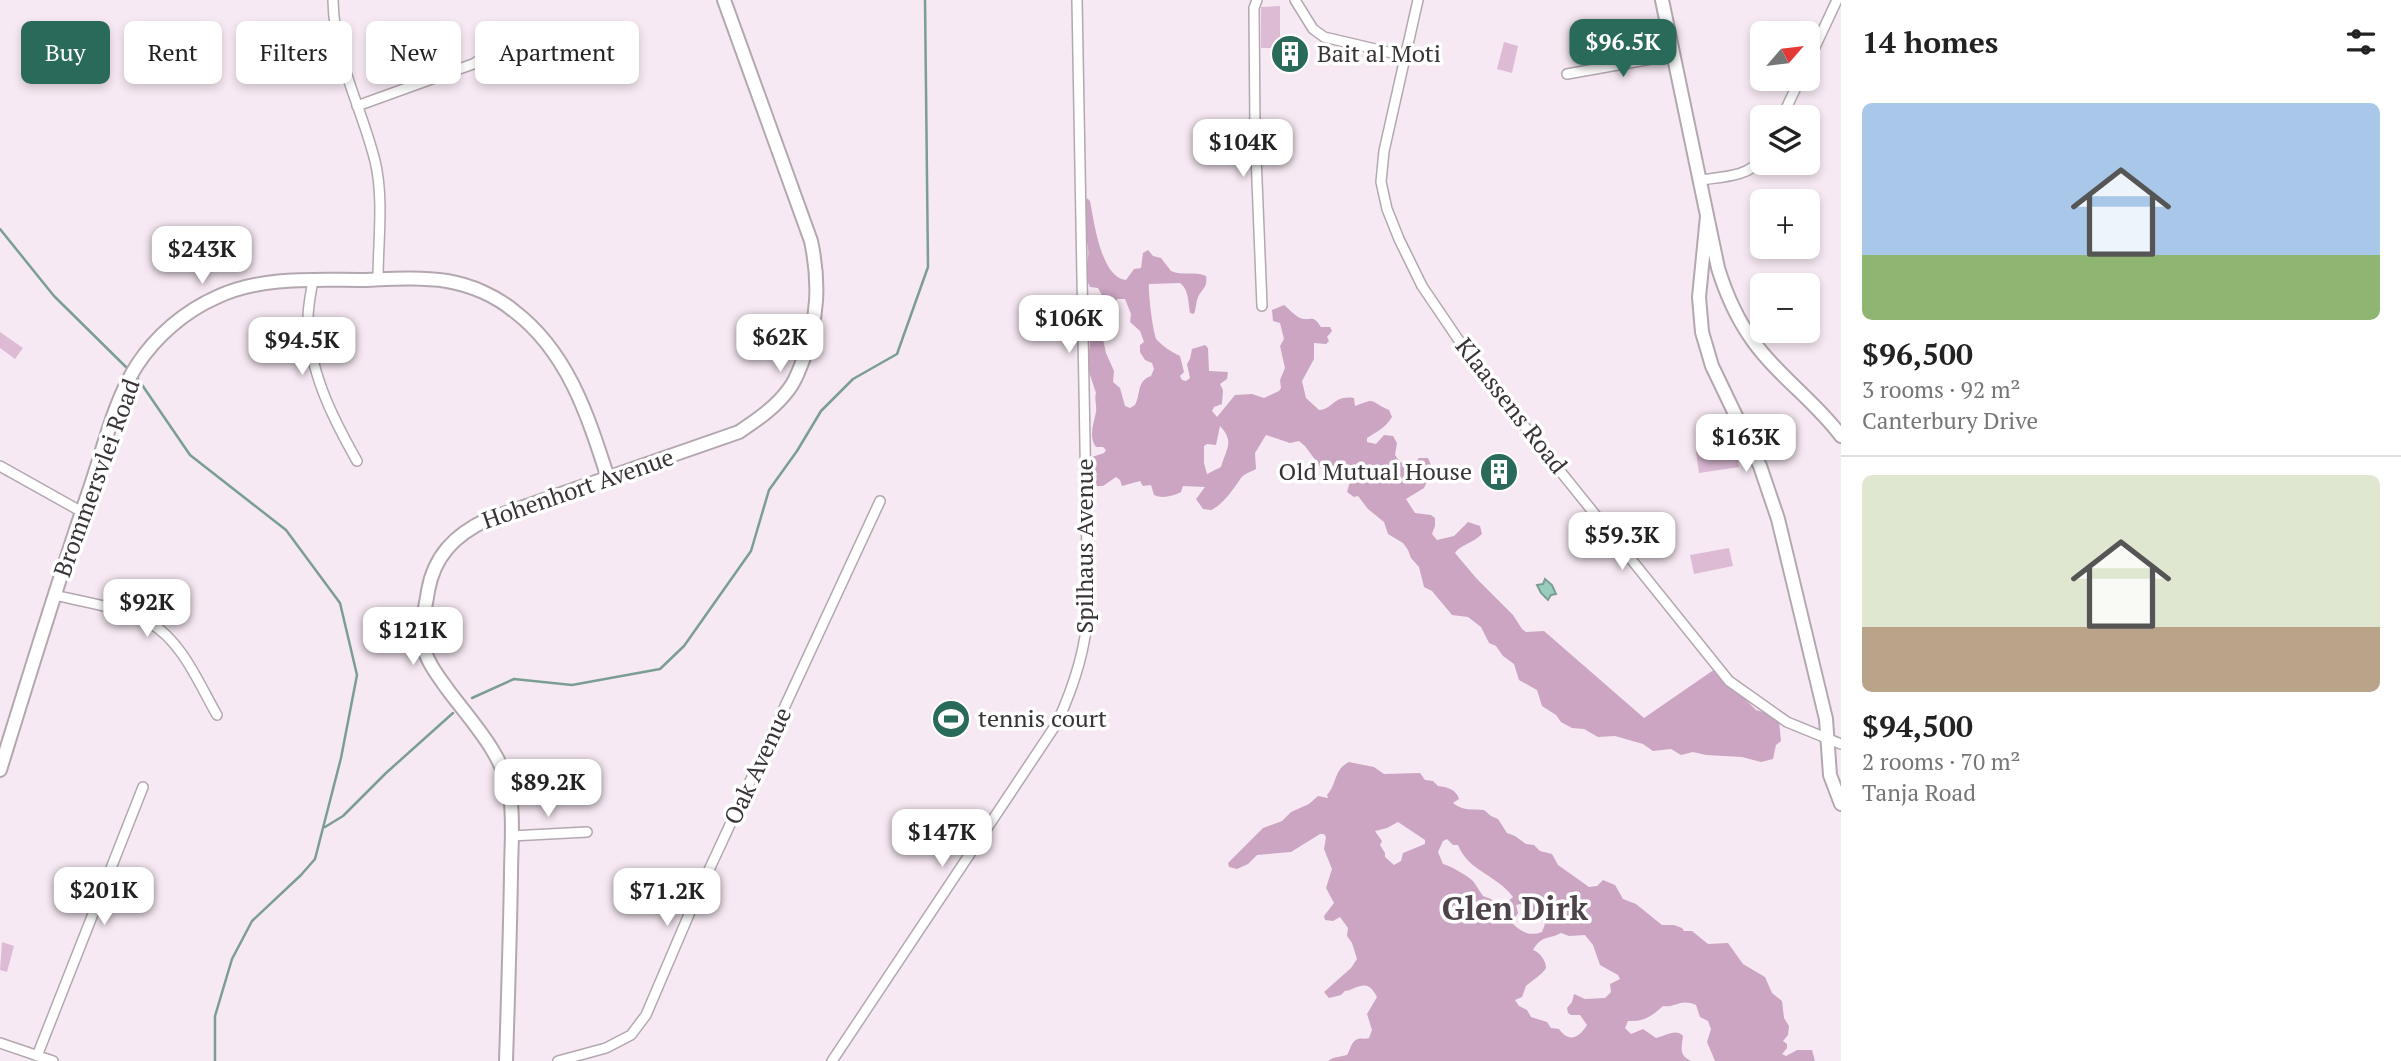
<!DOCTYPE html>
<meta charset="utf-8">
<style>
:root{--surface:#fff;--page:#f2f2f2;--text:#222;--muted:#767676;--line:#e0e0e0;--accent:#296a5a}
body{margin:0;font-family:"PT Serif",serif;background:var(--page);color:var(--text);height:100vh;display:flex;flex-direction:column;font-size:26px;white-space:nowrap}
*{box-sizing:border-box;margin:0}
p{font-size:23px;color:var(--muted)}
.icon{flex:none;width:38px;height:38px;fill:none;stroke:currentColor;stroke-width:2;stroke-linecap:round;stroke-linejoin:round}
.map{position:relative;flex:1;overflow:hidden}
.details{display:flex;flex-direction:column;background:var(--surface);width:560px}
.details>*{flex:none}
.guide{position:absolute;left:21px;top:21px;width:665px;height:63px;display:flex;gap:14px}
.needle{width:46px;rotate:62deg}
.tools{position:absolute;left:1750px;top:21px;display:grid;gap:14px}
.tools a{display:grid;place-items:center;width:70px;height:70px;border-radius:10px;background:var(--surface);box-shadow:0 4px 10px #0003;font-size:35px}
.price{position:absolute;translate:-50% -60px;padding:0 16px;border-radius:14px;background:#fff;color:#222;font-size:23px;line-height:46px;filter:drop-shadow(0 2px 4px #0008)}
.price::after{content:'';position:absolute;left:50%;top:42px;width:21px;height:16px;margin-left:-10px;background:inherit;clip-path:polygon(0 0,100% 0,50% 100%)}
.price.on{background:var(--accent);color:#fff}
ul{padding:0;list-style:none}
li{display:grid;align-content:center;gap:14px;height:371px;padding:0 21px}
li+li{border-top:2px solid var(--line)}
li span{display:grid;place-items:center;height:217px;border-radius:10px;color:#555}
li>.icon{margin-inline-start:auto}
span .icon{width:126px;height:126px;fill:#fffc;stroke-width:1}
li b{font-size:30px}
h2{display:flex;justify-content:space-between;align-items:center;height:84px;padding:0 21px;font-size:30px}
.chip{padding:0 24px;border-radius:10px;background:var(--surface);box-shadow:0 4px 10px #0003;font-size:24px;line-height:63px}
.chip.on{background:var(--accent);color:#fff}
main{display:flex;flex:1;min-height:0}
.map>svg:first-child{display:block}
.green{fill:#ddbbd5}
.forest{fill:#cba5c2;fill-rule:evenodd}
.water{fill:#98ccbc;stroke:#7b9e94;stroke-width:2}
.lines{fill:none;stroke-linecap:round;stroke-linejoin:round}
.stream{stroke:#7b9e94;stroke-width:2.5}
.street-casing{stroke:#b3a7b0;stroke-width:12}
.secondary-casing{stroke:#b3a7b0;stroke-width:16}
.street{stroke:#fff;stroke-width:9}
.secondary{stroke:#fff;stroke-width:12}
.labels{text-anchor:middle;stroke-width:7;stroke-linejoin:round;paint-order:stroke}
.poi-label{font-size:24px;fill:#383337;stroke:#fff;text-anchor:start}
.street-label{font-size:24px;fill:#383337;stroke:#fff}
.district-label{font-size:32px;font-weight:bold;fill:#4e434b;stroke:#fff}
</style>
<main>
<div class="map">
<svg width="1841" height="1061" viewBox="0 0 1841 1061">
<rect width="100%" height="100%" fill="#f7e9f3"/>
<path class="green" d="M1280,6V48H1261V7Z
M1504,42L1518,46L1512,73L1497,69Z
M0,332L23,348L15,359L0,348Z
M1736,446L1739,467L1699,473L1696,452Z
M1729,548L1733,566L1694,574L1690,555Z
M951,698L966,706L952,739L936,731Z
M2,942L14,946L7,972L0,970Z"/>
<path class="forest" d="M1087,198L1090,201C1094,221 1101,278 1126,280L1134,269L1141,268L1143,253L1148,250L1153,256L1161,258L1171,271C1182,276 1195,271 1206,276C1208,287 1202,289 1198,297C1196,302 1196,309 1194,314L1190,313C1188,302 1189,290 1180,283L1149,284C1148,291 1153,336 1157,340C1164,347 1171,352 1180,356L1184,372L1180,376L1182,380L1186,381L1190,378L1187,364L1190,359L1192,349L1205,345L1208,348L1209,371L1228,372L1227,379L1220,384L1223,390L1222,404L1214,407L1212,411L1217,417L1235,395L1252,394L1264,398L1279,391L1281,388L1280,380L1285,368L1280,346L1284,339L1280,323L1273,321L1272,310L1284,305C1289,309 1294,315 1300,318C1311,322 1312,313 1321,327H1330L1332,331L1327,337L1329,341L1326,344L1314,343V359L1302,381L1306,398L1319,410C1334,409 1333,395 1354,398L1355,406C1378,397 1368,401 1389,410L1392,417C1385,428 1378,431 1367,438V442L1376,444L1384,435L1393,436L1397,443L1395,455L1400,462L1411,466L1419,458H1428L1433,469L1424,488L1406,499L1415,513L1431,515L1435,518V526L1432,534L1437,540L1454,536L1468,522L1480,526L1482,534C1472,544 1461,544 1455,553L1477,579L1513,615L1522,629L1526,632L1544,631L1644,718L1715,669L1756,710L1771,714L1779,721L1781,741L1776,745L1773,759L1761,762L1742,757L1706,755L1693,752L1681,755L1671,749L1653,751L1643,744L1615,736L1598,737L1584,729L1572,728L1561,722L1556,715L1542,706L1537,690L1519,680L1514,664L1503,656L1496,646L1489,643L1481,627L1468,617L1452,615L1432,591L1424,587L1419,567L1411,558L1408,550L1403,543L1388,534L1384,522L1368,509L1358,496L1354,497L1347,492L1350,481L1348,477L1327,476L1305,446L1299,441L1290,443L1266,435L1255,453L1256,469C1251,472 1245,473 1241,478C1235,487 1222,506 1211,510L1203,509L1196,499L1205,487L1183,486L1181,492C1173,496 1162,499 1154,495L1151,485L1143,486L1140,481L1122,486L1120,480L1116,477L1103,486H1093L1091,482L1095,474L1092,457L1104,453L1106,450L1103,447H1096C1088,436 1094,423 1096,412C1097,404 1094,400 1096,393L1087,366L1091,336L1089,316L1093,315L1099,321L1106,353L1114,371L1113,382L1120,388L1125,406L1130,408L1135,405C1141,395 1136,381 1151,376L1154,369L1152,363L1145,360L1140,352V345L1144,342L1140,331L1130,322L1131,314L1125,299H1117L1114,307L1105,313L1103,308L1105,301L1098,288L1090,287C1082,271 1090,263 1088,248C1086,232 1080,214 1087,198ZM1220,426C1235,442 1226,449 1221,467L1207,474L1204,463V446L1207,444L1216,445Z
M1349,762L1374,767L1384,774L1420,773L1425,780L1433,781L1438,786C1447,787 1456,789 1459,799L1453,803C1462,811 1473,809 1484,810L1491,816L1498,819L1507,833L1515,836L1526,844L1534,845L1540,851L1552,854L1558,865L1589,887L1597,886L1603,880L1615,885L1623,899L1636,904L1662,925H1674L1682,928L1684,931H1692L1708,944L1728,943L1743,964L1765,977L1772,993L1782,1001L1784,1018L1789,1026L1788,1035L1783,1041L1787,1044V1048L1782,1054L1786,1056L1797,1050H1812L1815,1061H1715L1707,1042L1711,1029L1708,1021L1700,1017L1696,1005C1680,998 1676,1008 1663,1006C1652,1016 1644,1022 1628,1021L1625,1028L1631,1034L1643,1029L1656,1038C1665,1036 1676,1028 1683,1036C1682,1047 1678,1055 1691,1061H1328L1333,1058L1347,1055C1350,1051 1351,1042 1356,1040C1360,1037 1364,1040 1369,1038L1372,1030L1367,1014L1377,997C1369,983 1365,984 1352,989C1340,994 1350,986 1341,995L1329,998L1324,992L1351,968L1357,959L1352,943L1347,936L1348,928L1340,917L1333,921L1325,920L1324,916L1334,903L1326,888L1332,869L1324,849L1326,837L1324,834H1320L1291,852L1257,855L1248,864L1237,869L1229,867L1228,863L1263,828L1282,821L1291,812L1309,804L1318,796L1328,798L1327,795C1337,784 1334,769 1349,762ZM1398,822L1425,840V844L1403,853L1401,861L1394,865L1385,857V853L1380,845L1382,841L1375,831L1387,828ZM1447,839L1453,845H1458C1468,871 1497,875 1513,897L1500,908L1491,899L1483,896C1480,892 1476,885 1473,881C1468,876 1451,866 1443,864L1438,852L1443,841ZM1520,904L1534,912L1545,924L1542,932C1529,937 1520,931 1512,923L1518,913L1516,905ZM1561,933L1569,936L1585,935L1593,945L1600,965L1618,975L1620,979L1610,984L1611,992L1605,998L1585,999L1574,994L1572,1002L1567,1008L1568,1013L1571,1015H1580L1587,1025C1579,1038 1569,1043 1559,1029L1551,1028L1547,1022L1531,1017L1527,1010L1519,1006L1515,1000L1522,997L1526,986C1531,981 1543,974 1546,968C1546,961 1540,952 1533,950C1542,935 1547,940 1561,933Z"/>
<path class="water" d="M1545,579L1552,585L1556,594L1551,595L1548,600L1541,593L1537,585L1543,584Z"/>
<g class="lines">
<path class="stream" d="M0,229L54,296L129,370
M136,376L190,455L286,530L340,603L357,675L341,758L315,859L301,875L252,921L232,959L215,1016V1061
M472,698L514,679L572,685L660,669L684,646L751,551L769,490L797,451L821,411L853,379L897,354L928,267L925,0
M325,827L343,816L386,773L453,713"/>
<defs>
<path id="street" d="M333,0C334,60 361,105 375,161C384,198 378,241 378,279
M1257,0L1254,8L1255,130L1262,306
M1295,0L1313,29L1324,37L1405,56
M1418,0L1384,151L1381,182L1387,209L1399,239L1422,286L1464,348L1532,436L1729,681L1787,722L1841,744
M1808,62L1837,0
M1567,74L1674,55
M357,106L473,64L484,57L496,33
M1782,117L1800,79
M1700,180C1720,177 1750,177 1762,158
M313,280C311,292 308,306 308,318C308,369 332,417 357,461
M0,466L82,512
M55,595C86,603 122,607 150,623C182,641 199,684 217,715
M511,836L587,832
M0,1043L53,1061
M37,1056L143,787
M558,1061L606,1048L631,1035L646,1015L696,898L880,501
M832,1061L1057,723C1074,686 1086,650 1088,610L1077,0"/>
<path id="secondary" d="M1662,0L1718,268C1726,294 1737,319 1753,341C1778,376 1815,401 1841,436
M1707,216L1699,297L1702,332L1712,366L1760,466L1778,519L1826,719L1830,775L1841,804
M0,770C29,676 58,581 90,488C104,447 114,401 137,365C156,336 185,311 217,297C262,276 314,280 363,280C391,279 419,277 447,281C471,285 496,296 514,311C568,352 588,416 608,478
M506,1061C508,999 510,937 511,874C511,849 514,820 510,795C504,755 471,721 448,690C438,676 426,661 423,644C419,627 426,607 428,591C434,556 455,535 486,520L739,432C757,420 776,407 789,389C796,380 799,370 803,360C818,319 820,283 811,241L724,0"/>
</defs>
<use href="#street" class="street-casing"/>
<use href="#secondary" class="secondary-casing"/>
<use href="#street" class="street"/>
<use href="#secondary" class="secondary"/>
</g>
<defs>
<symbol id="building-disc" viewBox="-11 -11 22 22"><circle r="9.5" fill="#296a5a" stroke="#fff"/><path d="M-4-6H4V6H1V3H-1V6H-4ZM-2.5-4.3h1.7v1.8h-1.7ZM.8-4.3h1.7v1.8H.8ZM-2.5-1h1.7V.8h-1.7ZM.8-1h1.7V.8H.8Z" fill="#fff"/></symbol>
<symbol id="stadium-disc" viewBox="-11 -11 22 22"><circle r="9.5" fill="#296a5a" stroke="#fff"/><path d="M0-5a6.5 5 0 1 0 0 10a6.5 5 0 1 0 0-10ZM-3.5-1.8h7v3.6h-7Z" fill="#fff"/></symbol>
</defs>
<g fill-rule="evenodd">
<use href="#building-disc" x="1268" y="32" width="44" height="44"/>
<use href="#building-disc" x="1477" y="450" width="44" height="44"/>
<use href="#stadium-disc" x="929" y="697" width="44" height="44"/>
</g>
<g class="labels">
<g class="poi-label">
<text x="1317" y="62">Bait al Moti</text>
<text x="1472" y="480" text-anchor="end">Old Mutual House</text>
<text x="978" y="727">tennis court</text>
</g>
<g class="street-label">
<text transform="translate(1511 406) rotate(52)" y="8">Klaassens Road</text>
<text transform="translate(97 478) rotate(-70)" y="8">Brommersvlei Road</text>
<text transform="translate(578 489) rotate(-19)" y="8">Hohenhort Avenue</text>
<text transform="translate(1085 546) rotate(-90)" y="8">Spilhaus Avenue</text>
<text transform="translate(758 766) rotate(-65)" y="8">Oak Avenue</text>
</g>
<g class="district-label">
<text x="1515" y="920">Glen Dirk</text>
</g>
</g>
</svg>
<div class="tools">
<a><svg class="needle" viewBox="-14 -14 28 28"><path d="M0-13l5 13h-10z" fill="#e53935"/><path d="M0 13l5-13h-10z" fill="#767676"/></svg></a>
<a><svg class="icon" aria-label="layers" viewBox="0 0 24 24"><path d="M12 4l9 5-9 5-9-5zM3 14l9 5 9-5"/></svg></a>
<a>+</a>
<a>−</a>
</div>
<b class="price on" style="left:1623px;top:79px">$96.5K</b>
<b class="price" style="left:1243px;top:179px">$104K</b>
<b class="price" style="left:202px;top:286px">$243K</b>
<b class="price" style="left:1069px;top:355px">$106K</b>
<b class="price" style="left:780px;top:374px">$62K</b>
<b class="price" style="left:302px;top:377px">$94.5K</b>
<b class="price" style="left:1746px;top:474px">$163K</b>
<b class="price" style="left:1622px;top:572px">$59.3K</b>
<b class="price" style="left:147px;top:639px">$92K</b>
<b class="price" style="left:413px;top:667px">$121K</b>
<b class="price" style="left:548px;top:819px">$89.2K</b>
<b class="price" style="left:942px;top:869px">$147K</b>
<b class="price" style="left:104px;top:927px">$201K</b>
<b class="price" style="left:667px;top:928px">$71.2K</b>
<div class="guide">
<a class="chip on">Buy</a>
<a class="chip">Rent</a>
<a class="chip">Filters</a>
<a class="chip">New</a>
<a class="chip">Apartment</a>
</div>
</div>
<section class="details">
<h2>14 homes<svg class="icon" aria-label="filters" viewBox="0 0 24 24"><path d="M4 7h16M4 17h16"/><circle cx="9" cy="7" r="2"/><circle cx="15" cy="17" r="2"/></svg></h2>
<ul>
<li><span style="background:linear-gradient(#a9c7e8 70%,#8fb573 0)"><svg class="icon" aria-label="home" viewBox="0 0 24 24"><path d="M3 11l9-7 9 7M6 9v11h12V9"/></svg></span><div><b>$96,500</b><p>3 rooms · 92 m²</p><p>Canterbury Drive</p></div></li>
<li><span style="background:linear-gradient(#dfe7d0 70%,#b9a48a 0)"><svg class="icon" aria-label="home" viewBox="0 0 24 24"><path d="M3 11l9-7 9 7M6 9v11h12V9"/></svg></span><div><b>$94,500</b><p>2 rooms · 70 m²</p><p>Tanja Road</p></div></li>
</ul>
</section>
</main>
